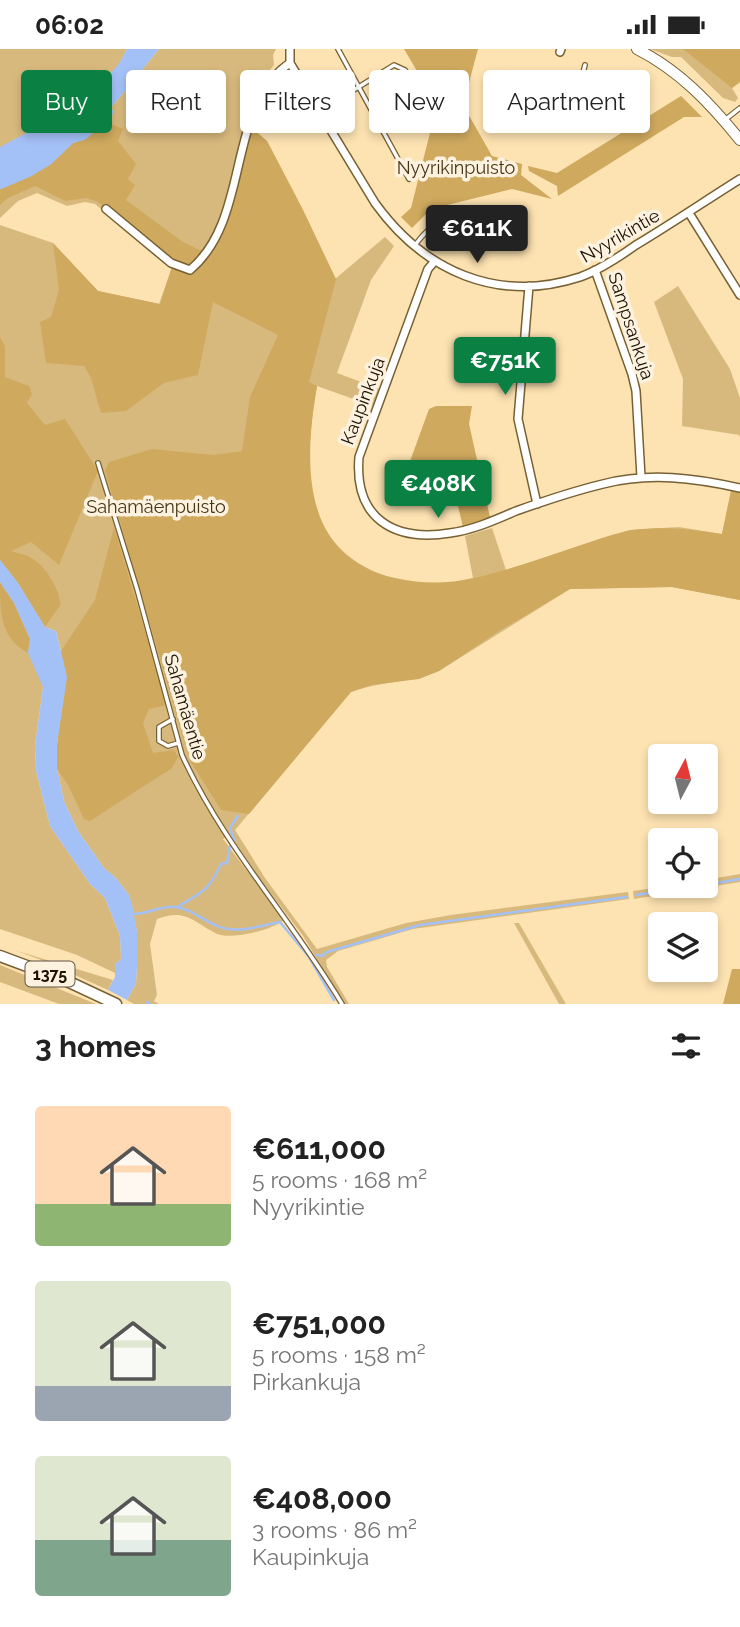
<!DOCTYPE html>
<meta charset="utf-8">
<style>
:root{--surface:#fff;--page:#f2f2f2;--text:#222;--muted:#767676;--accent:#0b8043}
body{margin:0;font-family:Raleway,sans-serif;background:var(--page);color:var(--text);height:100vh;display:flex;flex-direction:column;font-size:26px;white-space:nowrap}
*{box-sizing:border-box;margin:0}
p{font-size:23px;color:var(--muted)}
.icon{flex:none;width:38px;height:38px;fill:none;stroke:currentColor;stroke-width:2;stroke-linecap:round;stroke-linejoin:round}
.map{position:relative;height:955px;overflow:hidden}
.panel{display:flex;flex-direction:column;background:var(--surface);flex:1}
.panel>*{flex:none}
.top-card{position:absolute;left:21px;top:21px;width:698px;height:63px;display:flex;gap:14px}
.needle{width:46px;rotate:7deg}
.tools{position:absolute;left:648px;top:695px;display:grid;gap:14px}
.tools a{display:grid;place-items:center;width:70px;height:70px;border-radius:7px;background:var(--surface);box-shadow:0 4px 10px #0003;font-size:35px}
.price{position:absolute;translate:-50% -60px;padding:0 16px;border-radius:7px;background:var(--accent);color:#fff;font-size:23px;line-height:46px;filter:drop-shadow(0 2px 4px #0008)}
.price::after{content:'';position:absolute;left:50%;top:42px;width:21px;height:16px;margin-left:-10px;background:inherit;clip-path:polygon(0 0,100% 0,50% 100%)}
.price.on{background:#222;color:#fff}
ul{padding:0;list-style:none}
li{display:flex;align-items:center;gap:21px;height:175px;padding:0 35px}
li span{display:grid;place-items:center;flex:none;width:196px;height:140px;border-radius:7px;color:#555}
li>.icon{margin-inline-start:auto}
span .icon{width:84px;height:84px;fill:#fffc;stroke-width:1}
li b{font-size:30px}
h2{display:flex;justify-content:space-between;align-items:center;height:84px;padding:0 35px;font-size:30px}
.pill{padding:0 24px;border-radius:7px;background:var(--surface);box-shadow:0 4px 10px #0003;font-size:24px;line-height:63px}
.pill.on{background:var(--accent);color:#fff}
.status{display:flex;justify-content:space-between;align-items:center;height:49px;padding:0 35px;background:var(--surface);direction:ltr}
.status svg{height:19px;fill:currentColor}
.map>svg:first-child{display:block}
.green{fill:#d8b97d}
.forest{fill:#cfa95e}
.water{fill:#a4c1f7}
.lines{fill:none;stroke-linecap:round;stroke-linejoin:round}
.stream{stroke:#a4c1f7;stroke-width:2.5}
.river{stroke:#a4c1f7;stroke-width:16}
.lane-casing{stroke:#776033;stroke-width:6}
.street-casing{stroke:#776033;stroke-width:10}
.secondary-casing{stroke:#776033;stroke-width:12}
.primary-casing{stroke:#776033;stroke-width:13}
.lane{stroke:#fff;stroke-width:3.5}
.street{stroke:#fff;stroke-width:7}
.secondary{stroke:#fff;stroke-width:10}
.primary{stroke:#fff;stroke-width:10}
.labels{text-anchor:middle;stroke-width:7;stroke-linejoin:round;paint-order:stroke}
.shield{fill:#fdf2df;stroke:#5f5544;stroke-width:2}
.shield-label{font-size:16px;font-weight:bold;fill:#1b1202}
.park-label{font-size:18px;fill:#453514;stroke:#fdf2df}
.street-label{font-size:18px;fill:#1b1202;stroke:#fdf2df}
</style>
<div class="status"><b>06:02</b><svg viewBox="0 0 49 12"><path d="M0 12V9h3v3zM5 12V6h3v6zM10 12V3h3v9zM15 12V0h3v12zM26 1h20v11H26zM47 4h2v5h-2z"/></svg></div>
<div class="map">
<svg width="740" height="955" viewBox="0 0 740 955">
<rect width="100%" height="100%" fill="#fde3b2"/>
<path class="green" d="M0,0H127L117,19L107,28L78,42L68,50L60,59L49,81L0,107Z
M159,0H276L273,6L274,16L262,31L246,77L267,92L302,159L335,230L385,188L394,197L371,231L337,324L380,340L373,357L317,337C310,378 303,430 320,470C339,515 394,538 441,535C452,534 463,531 473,529L465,487L492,479L506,521L630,481L679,478L722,485L731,442L740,444V551L672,538L570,540L439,622C410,634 380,632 351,643L235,781L265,829L317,900L406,874L451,866L628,843L629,850L413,880L338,902L326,911L327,918L349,955H344L303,887L254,822L229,785L223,790L284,871C273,881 231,891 217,885C193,873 186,859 157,870L150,895L157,946L154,952L159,955H134L127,951L136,935L137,918V882L129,846L116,829L104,819L78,782L64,752L57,720L61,602L56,582L45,578L18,534L0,511V176L53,194L98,242L159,255L172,218L95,155L85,153L67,157L37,144L18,152L0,169V132L28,120L46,109L69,87L82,83L116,53Z
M650,0H740V33L732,39L738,49L735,53L723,49L681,8H672Z
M678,237L730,320L740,349V388L739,386L682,377L683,330L654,253Z
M0,533L14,554L30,590L43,638L35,697L36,722L50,777L90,835L105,849L120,887L121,910L115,915V924L77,906L0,880Z
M740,825V833L634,850L633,842L667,837L705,836V831Z
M514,874H519L566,955H559Z
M14,901L113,931L108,941L44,912Z
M0,916L96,955H59L0,933Z"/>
<path class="forest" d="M404,0H478L463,56L492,107L522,115L521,126L552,150L512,140L431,160L412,179L401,168L411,159L437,56Z
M683,0H740V33L732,39Z
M681,47L702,68H684L558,147L557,137L529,122L528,117L557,124Z
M105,63L111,75L123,80L118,92L136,115L128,130L135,136L126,151L183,193L206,204L190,217L174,213L98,153L87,149L65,152L35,137L8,149L0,156V132L28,120L46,109L69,87L82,83Z
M253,80L267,92L302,159L336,230L309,333L317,337C304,413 300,508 395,529C423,535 446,535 474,529C510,521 545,508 581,496C597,491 615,484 632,481C663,477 691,480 722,485L731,442L740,444V551L672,538L570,540L499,582L439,622L419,630L371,636L351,643L249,765L221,761L190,712L105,422L109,413L152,400L214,406L242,402L250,348L278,286L213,253L198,326L164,334L126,362L101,364L91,329L84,317L46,314L40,273L51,268L59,241L53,194L98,242L160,255L172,218L192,223L210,206L226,177Z
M0,288L5,297V328L29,337L32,345L27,354L45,376L65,370L98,422L59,516L31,493L11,502C16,504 23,505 28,507C45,515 58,538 61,555L45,578L18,534L0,511Z
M436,357H472L469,375L490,468L463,478L454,440C434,440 409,442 409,415L429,360Z
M114,478L167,656L149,660L143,674L153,704L174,701L178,708L172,719L90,772L84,770L68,736L57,720V695L67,628L61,602L95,551Z
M0,533L14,554L30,590L28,604C0,588 0,564 0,533Z
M732,920H740V955H723Z"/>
<path class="water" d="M127,0H159L116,53L105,63L86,38C109,27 115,24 127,0Z
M0,511L18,534L45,578L56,582L67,628L57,695V720L64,752L78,782L104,819L116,829L129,846L132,855L137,882V918L136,935L127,951L108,941L115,928V915L121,910L120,887L105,849L90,835L50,777L36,722L35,697L43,638L28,604L30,590L14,554L0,533Z"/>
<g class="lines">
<path class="stream" d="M234,791L230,779L238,767
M705,836L740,830
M636,846L700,836
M177,858C202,843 208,843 221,815L227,814L230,797
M132,865C147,866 161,856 175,858C192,860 201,870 215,876C235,886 259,877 280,873L309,908H311
M317,906L322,907L327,903L420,876L626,848
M309,908L334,951
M147,953L150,955"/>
<path class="river" d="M0,107L49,81L60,59L68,50L86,38L105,63L82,83L69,87L46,109L28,120L0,132
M0,119L10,116L76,70L105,45"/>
<defs>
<path id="lane" d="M338,0L409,130
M585,16L568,80L629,40
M320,62L394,16L405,21L429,62
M726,70L740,59
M415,196C434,171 446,167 476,161
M98,414L137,540L182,706C223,796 292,871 342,955
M173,670L159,678V692L168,697L178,694"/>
<path id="street" d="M290,0V14L375,154C424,222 497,255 580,228C600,221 619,208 636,196C671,175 705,152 740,130
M560,3L561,0
M106,160L171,214L190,221C252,169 225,58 290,14
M689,164L740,246
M434,213L428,220L359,408C354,469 393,493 450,484C473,481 495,471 516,462C544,452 574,442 603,435C650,423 694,429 740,439
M595,221L632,325L636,342L641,428
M529,237L518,370L537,455"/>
<path id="secondary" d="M637,0C680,22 710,54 740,91"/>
<path id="primary" d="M0,907L67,932L116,955"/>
</defs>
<use href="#lane" class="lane-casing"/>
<use href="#street" class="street-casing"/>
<use href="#secondary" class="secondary-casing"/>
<use href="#primary" class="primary-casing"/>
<use href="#lane" class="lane"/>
<use href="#street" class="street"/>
<use href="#secondary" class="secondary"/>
<use href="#primary" class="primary"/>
</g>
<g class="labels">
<rect class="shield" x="25.5" y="912.5" width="49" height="25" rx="5"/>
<g class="shield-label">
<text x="50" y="931">1375</text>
</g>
<g class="park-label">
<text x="456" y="125">Nyyrikinpuisto</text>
<text x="156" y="464">Sahamäenpuisto</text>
</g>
<g class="street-label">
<text transform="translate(620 187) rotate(-30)" y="6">Nyyrikintie</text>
<text transform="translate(631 277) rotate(72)" y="6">Sampsankuja</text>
<text transform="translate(363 352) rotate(-69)" y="6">Kaupinkuja</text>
<text transform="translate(185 658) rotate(74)" y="6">Sahamäentie</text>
</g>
</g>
</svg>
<div class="tools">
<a><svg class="needle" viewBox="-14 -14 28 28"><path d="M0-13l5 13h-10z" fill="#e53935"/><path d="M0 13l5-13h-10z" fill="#767676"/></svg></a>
<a><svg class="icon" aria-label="locate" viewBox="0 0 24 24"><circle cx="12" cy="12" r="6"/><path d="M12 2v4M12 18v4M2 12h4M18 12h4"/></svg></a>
<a><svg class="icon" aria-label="layers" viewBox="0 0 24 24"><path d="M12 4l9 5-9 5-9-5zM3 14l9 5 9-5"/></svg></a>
</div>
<b class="price on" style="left:477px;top:216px">€611K</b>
<b class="price" style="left:505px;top:348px">€751K</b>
<b class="price" style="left:438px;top:471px">€408K</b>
<div class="top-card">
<a class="pill on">Buy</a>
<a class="pill">Rent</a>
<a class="pill">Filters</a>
<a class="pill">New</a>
<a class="pill">Apartment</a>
</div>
</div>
<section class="panel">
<h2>3 homes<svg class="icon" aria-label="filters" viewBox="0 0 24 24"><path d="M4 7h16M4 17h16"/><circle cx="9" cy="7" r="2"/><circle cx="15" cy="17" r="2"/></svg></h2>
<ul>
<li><span style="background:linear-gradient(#ffd9b3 70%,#8fb573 0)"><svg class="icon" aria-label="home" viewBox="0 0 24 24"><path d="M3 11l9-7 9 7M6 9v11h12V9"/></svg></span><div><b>€611,000</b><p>5 rooms · 168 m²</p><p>Nyyrikintie</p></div></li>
<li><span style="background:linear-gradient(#dfe7d0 75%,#9aa5b1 0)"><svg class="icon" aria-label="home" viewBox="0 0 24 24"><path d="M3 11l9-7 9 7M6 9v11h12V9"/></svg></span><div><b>€751,000</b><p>5 rooms · 158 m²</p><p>Pirkankuja</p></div></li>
<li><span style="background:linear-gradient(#dfe7d0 60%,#7fa58c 0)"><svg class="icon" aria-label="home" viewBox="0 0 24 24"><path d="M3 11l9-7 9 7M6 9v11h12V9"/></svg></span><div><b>€408,000</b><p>3 rooms · 86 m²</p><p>Kaupinkuja</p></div></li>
</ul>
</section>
